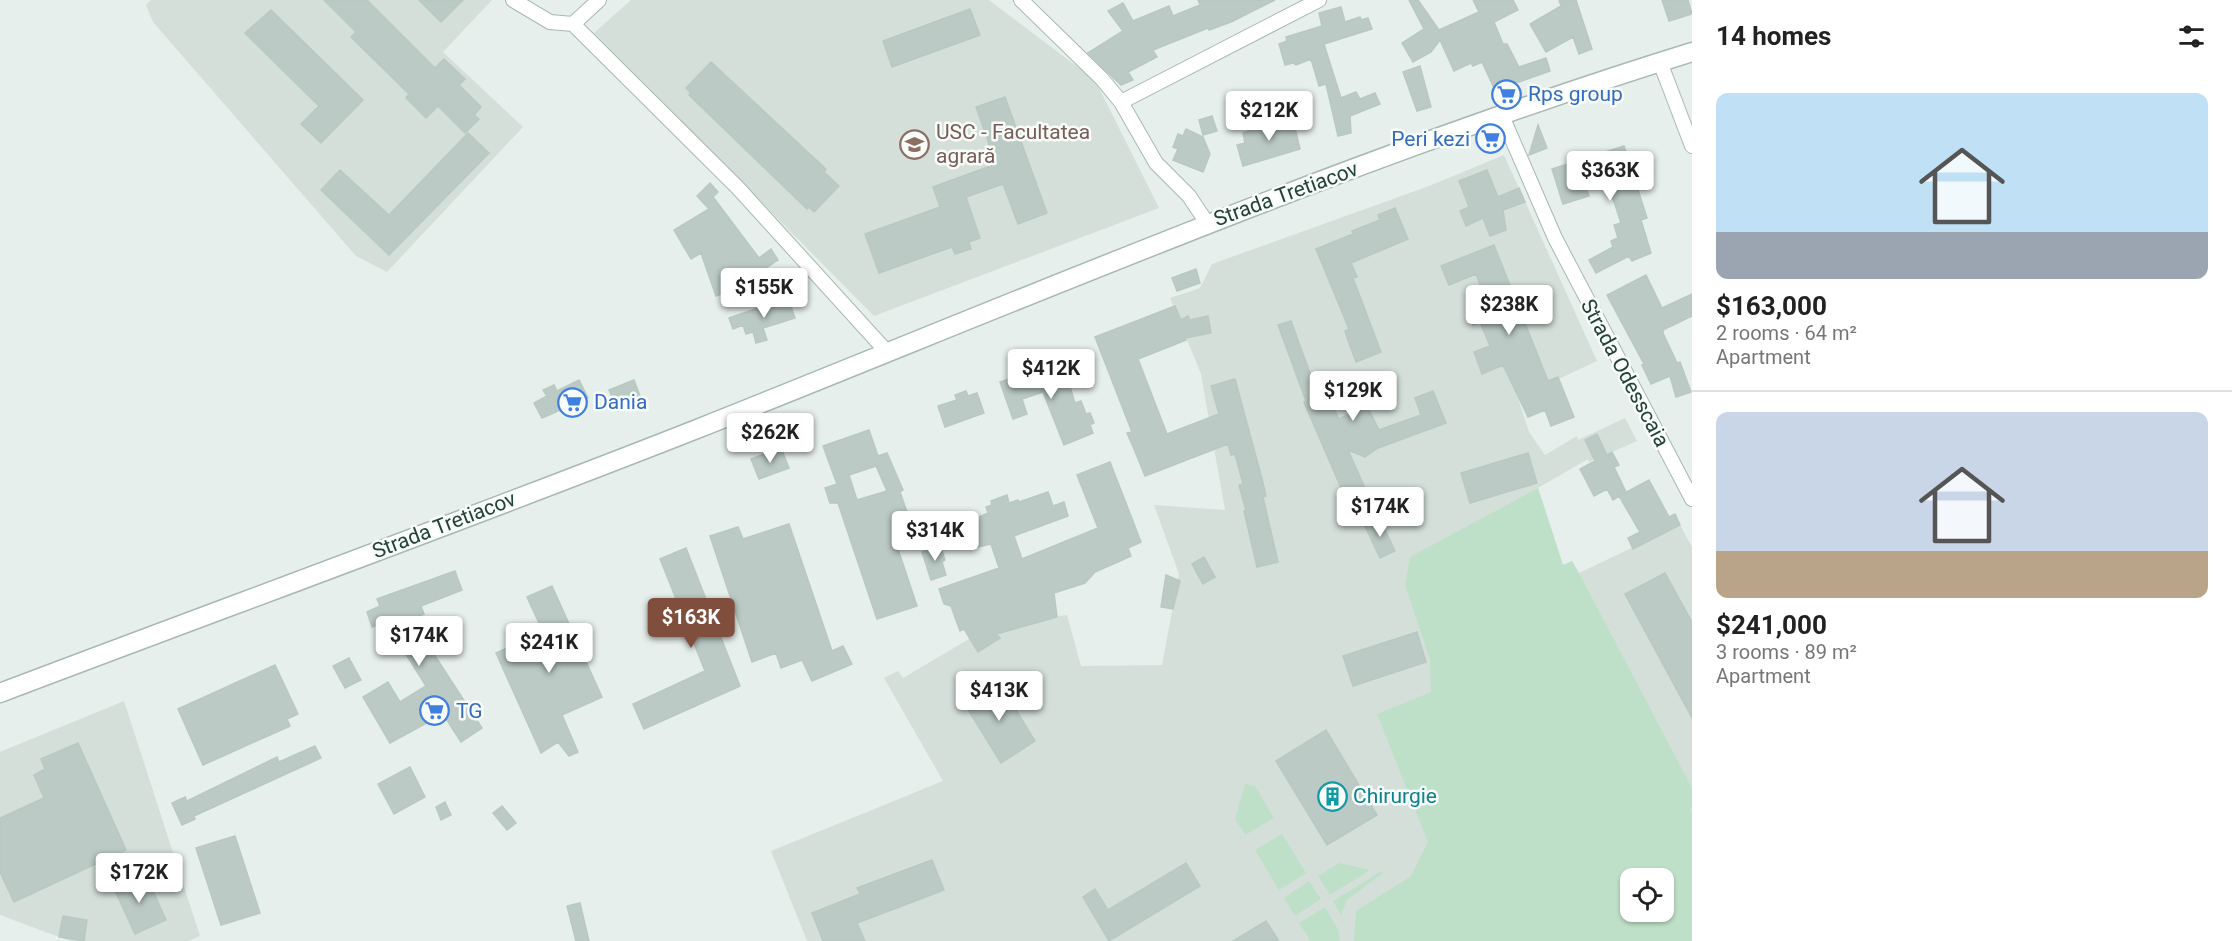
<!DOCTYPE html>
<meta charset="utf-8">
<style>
:root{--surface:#fff;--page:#f6f6f6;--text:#222;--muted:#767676;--line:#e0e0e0;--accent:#804e3d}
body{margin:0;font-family:Roboto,sans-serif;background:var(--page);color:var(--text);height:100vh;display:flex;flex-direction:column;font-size:22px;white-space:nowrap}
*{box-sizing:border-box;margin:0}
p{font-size:20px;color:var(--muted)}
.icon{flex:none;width:33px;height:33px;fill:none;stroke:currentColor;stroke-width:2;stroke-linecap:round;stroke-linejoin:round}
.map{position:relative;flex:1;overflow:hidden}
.details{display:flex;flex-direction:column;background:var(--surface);width:540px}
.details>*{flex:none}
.controls{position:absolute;left:1620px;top:868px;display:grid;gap:12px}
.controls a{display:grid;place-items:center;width:54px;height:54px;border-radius:12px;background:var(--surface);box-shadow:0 2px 4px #0004;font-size:30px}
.price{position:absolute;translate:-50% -51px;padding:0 14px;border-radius:6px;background:#fff;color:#222;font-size:20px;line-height:39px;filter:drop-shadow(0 2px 3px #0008)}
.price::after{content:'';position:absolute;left:50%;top:36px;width:18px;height:14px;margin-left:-9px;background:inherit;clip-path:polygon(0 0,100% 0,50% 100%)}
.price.on{background:var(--accent);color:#fff}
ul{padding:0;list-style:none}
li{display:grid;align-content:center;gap:12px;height:318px;padding:0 24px}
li+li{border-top:2px solid var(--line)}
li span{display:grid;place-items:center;height:186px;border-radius:12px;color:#555}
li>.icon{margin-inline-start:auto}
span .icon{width:108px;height:108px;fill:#fffc;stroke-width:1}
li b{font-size:26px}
h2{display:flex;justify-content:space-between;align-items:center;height:72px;padding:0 24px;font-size:26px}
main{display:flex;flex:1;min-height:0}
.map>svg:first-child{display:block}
.built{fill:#d4dfda;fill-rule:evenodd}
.green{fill:#bfe0c8;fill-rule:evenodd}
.building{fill:#bbcac4;stroke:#b8c9c2;stroke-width:1.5;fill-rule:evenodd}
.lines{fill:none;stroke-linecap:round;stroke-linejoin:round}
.minor-casing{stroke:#a8b8b2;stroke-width:16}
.tertiary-casing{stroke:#a8b8b2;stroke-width:21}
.minor{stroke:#fff;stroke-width:14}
.tertiary{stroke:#fff;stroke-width:18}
.labels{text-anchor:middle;stroke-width:5;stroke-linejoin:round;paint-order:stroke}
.shop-label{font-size:21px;fill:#366cbe;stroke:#f7fbf9;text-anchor:start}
.education-label{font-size:21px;fill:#785e54;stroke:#f7fbf9;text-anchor:start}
.street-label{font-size:21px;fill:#24423a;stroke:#f7fbf9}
.culture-label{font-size:21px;fill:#0d838f;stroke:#f7fbf9;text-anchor:start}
</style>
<main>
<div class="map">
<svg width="1692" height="941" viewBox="0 0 1692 941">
<rect width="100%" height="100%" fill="#e6efeb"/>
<path class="built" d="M151,0H492L443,52L523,127L387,272L356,256L153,22L146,5Z
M631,0H989L1095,80L1159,208L874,316L594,33Z
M1504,155L1597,361L1518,398L1529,432L1545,455L1577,436L1578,440L1625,418L1637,441L1589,462L1588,459L1538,488L1563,565L1572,561L1579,573L1680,525L1692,547V941H807L771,851L943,781L884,678L898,671L903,678L991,626L1067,615L1081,666L1162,665L1179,574L1154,505L1225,510L1201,374L1170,298L1200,288L1212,264L1429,186ZM1630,879H1664V912H1630Z
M124,701L200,936L188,941H70L0,915V752Z"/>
<path class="green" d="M1538,488L1563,565L1572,561L1579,573L1692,788V808L1690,809L1692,814V941H1354L1356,911L1411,876L1428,842L1377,714L1431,692L1430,660L1405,585L1410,557ZM1630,879H1664V912H1630Z
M1245,784L1255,786L1274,818L1245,835L1235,819Z
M1282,834L1306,873L1279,890L1255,850Z
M1339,863L1370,870L1330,895L1318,876Z
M1382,871L1383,873L1347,900L1341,915L1333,901Z
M1309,881L1321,899L1295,916L1284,898Z
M1325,907L1338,929L1340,941H1310L1299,923Z"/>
<path class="building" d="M324,0H367L435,68L444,59L465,79L459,85L481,107L474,115L479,119L465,133L438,106L426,118L406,98L409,94L351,37L356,32Z
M419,0H463L441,22Z
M1198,0H1275L1231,22L1209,30L1208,28L1153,50L1157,57L1128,72L1133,80L1121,85L1088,53L1123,31L1108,11L1123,3L1133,21L1169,6L1173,16L1200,5Z
M1409,0H1418L1439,30L1479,12L1473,0H1513L1518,10L1494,22L1503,44H1507L1519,67L1546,58L1550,71L1519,82H1506L1501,88H1494L1482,62L1473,66L1471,63L1454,71L1440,40L1431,52L1413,62L1402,43L1424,29Z
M1559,0H1576L1592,49L1579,54L1573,37L1546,52L1530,24L1561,6Z
M1662,0H1688L1692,14L1669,21Z
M1341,7L1345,22L1360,17L1361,20L1368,18L1372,29L1324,44L1341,98L1356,92L1360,99L1375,93L1380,104L1350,116L1351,133L1338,136L1326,84L1319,86L1311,59L1296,65L1293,63L1285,65L1279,44L1287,41L1286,37L1322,26L1319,13Z
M970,9L980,35L892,67L883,41Z
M271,10L363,100L321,143L301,124L319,106L245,33Z
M711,62L826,169L824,172L839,186L814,212L809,207L807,209L689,95L691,93L686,88Z
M1420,66L1431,107L1417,111L1403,72Z
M1005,97L1047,213L1018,224L1003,184L966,197L980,238L969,242L971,249L955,254L952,247L879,273L865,234L940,207L933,187L996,164L976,107Z
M1212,116L1217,131L1203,135L1199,120Z
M1284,119L1285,122L1293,119L1300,149L1243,166L1237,145L1245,143L1243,133Z
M1538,125L1547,148L1529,155Z
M1186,129L1203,137L1210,154L1203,172L1173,160L1178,149L1173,147L1178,134L1183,136Z
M468,133L489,153L389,255L321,190L340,170L389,215Z
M1624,146L1647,218L1641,220L1651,253L1632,261L1629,256L1596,273L1589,260L1613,247L1611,241L1618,238L1614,225L1621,223L1605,174L1584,181L1589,196L1563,204L1552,169Z
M1487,170L1498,197L1519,188L1525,202L1503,210L1506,230L1490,236L1483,218L1466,226L1460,211L1469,207L1459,181Z
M710,183L718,192L713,197L759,258L771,249L778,260L758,273L760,276L757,279L737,290L736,288L716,296L701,253L691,259L674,230L709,209L697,196Z
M1395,208L1408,239L1351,263L1357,277L1353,278L1381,352L1356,362L1347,338L1345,331L1349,329L1316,249L1353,234L1352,231L1380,220L1378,215Z
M1494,245L1548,381L1558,377L1574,417L1551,426L1545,410L1528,417L1503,365L1482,374L1474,352L1490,346L1480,322L1473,325L1467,308L1486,300L1476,274L1449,285L1441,266Z
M1196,269L1200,283L1177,291L1172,278Z
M1646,275L1662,308L1692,294V316L1663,330V333L1677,363L1680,362L1691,392L1676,397L1670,376L1651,384L1642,365L1644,364L1607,295Z
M788,298L795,318L763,328L767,340L756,343L753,332L746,334L743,325L733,329L729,318Z
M1175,306L1181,320L1188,316L1190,320L1208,316L1211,333L1185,338L1186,340L1138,359L1167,434L1219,414L1211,386L1235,379L1262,479L1266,496L1263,497L1278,562L1257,567L1244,511H1246L1239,485L1243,484L1235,454L1231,455L1228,444L1145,476L1134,449L1127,433L1132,432L1095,337Z
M1291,321L1318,395L1326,392L1339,419L1367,406L1379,430L1421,415L1415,398L1433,391L1446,423L1378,448L1365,457L1348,450L1365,488L1345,497L1304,402L1306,401L1278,325Z
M1062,361L1063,365L1067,364L1072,378L1068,380L1075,403L1081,401L1086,414L1090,413L1094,423L1090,425L1093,433L1064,445L1043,392L1022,399L1027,414L1013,419L1000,382Z
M579,380L588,398L542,418L534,403L547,396L543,390L554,385L557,391Z
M634,380L642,401L618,411L609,390Z
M966,391L968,396L977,393L984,413L945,427L938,406L957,400L955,395Z
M869,430L878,456L887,453L903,490L900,492L907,512L893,516L897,529L892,531L917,606L877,619L838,503H830L825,488L837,484L823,446ZM876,466L887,491L857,500L849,475Z
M1597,434L1607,455L1612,452L1619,465L1614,467L1626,492L1613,500L1607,489L1594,496L1580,469L1595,461L1585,440Z
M781,448L789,468L759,479L751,459Z
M1528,453L1537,483L1470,503L1461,473Z
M1110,462L1141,542L1128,548L1131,556L1095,572L1085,583L1054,593L1057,617L996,634L1000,638L978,652L964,629L960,631L951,606L944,604L939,589L999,568L991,544L974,548L971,542L962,539L957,527L988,513L986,507L992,505L991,501L1007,495L1009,503L1018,500L1019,502L1048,492L1053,506L1064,502L1068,516L1014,536L1022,559L1098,528L1077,475Z
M1649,480L1669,517L1675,514L1680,525L1633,549L1628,538L1640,532L1619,496Z
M1379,517L1395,551L1380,558L1364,524Z
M789,524L832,651L843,646L852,664L812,681L802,660L781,668L776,653L752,662L710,536L738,527L743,539Z
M940,545L945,560L942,562L946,575L931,580L922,552Z
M686,548L740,686L644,729L633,704L705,671L660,559Z
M1204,557L1215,577L1203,584L1192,564Z
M455,571L462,590L421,606L424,614L411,619L482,728L461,742L443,714L390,743L363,697L388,682L400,702L426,686L395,637L388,621L372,627L367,612L380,606L377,599Z
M1665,573L1692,622V718L1625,594Z
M1166,575L1180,581L1173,609L1161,607Z
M552,586L602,697L562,715L578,752L569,756L558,742L541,753L496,653L543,632L527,597Z
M1417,632L1426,662L1353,686L1343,656Z
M349,658L361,680L345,688L333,666Z
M275,665L298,714L287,719L290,726L203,765L178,709Z
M1000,684L1035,741L1001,763L962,700L986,686L989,691Z
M1326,730L1377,815L1327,845L1276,761Z
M78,743L126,850L14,902L0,872V818L44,798L34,775L45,769L41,759Z
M315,746L321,758L194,816L195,819L182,825L172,803L185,797L187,801L277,757L279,762Z
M410,767L425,797L394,814L378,784Z
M445,802L451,815L441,820L436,807Z
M502,806L516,823L507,830L493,813Z
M235,836L260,913L221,925L196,848Z
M932,860L944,890L857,923L865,941H823L812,913L860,894L857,888Z
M1186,863L1200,886L1109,941L1083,897L1095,889L1108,910Z
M138,874L145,892L152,889L166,920L135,934L113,886Z
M580,903L589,941H576L567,906Z
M63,916L87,920L84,941L59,937Z
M1266,921L1279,941H1233Z"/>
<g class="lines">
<defs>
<path id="minor" d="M513,0L550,22L573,24L599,0
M1021,0L1102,79L1121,102L1156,163L1189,196L1207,223
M573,24L738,188L887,352
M1660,62L1692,146
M1121,102L1319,0
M1502,116L1555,238L1692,499"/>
<path id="tertiary" d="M0,693C232,605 466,520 697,429C1027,298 1353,157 1692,52"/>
</defs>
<use href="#minor" class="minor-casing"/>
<use href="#tertiary" class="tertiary-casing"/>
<use href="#minor" class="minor"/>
<use href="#tertiary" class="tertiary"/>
</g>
<defs>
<symbol id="supermarket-ring" viewBox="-11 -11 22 22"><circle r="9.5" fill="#f7fbf9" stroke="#3f7fe0" stroke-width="1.5"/><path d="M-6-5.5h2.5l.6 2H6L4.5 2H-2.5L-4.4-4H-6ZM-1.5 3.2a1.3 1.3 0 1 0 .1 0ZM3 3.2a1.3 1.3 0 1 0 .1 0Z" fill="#3f7fe0"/></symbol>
<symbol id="university-ring" viewBox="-11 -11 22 22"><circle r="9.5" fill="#f7fbf9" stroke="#8d6e63" stroke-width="1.5"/><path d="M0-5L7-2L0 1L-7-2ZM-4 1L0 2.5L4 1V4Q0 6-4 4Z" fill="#8d6e63"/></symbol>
<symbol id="building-ring" viewBox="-11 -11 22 22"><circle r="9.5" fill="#f7fbf9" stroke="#0f9aa8" stroke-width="1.5"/><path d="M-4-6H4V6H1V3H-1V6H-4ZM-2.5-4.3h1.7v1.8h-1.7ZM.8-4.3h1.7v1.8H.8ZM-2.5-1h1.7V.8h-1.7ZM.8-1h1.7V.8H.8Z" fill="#0f9aa8"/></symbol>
</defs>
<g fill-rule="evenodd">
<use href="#supermarket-ring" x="1490" y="78" width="33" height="33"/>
<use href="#supermarket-ring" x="1474" y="122" width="33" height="33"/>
<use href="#university-ring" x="898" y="128" width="33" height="33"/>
<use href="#supermarket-ring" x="556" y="386" width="33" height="33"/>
<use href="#supermarket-ring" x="418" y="694" width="33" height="33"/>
<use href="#building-ring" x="1316" y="780" width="33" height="33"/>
</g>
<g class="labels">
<g class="shop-label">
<text x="1528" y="101">Rps group</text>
<text x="1470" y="146" text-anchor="end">Peri kezi</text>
<text x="594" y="409">Dania</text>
<text x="456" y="718">TG</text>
</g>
<g class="education-label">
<text x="936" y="139">USC - Facultatea<tspan x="936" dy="24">agrară</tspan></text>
</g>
<g class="street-label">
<text transform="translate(1286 194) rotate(-20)" y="7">Strada Tretiacov</text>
<text transform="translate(1625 373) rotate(62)" y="7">Strada Odesscaia</text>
<text transform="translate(444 525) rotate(-21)" y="7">Strada Tretiacov</text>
</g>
<g class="culture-label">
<text x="1353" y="803">Chirurgie</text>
</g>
</g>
</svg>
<div class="controls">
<a><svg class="icon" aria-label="locate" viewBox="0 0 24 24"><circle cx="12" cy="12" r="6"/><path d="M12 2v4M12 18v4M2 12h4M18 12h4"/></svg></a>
</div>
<b class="price" style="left:1269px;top:142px">$212K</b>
<b class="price" style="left:1610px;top:202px">$363K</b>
<b class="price" style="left:764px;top:319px">$155K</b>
<b class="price" style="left:1509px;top:336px">$238K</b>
<b class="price" style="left:1051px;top:400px">$412K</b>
<b class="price" style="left:1353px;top:422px">$129K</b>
<b class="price" style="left:770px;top:464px">$262K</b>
<b class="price" style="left:1380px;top:538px">$174K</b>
<b class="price" style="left:935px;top:562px">$314K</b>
<b class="price on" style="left:691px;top:649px">$163K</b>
<b class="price" style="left:419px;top:667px">$174K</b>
<b class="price" style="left:549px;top:674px">$241K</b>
<b class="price" style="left:999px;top:722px">$413K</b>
<b class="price" style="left:139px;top:904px">$172K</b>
</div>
<section class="details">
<h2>14 homes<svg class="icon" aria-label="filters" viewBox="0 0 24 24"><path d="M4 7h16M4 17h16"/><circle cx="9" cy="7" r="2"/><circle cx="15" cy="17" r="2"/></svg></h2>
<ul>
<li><span style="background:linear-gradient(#bfe0f5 75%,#9aa5b1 0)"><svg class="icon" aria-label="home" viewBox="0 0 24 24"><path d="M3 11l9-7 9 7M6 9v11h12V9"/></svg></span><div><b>$163,000</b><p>2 rooms · 64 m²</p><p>Apartment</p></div></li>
<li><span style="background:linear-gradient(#c9d6e8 75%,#b9a48a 0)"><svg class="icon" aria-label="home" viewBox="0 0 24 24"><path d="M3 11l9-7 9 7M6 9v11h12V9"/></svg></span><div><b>$241,000</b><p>3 rooms · 89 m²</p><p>Apartment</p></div></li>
</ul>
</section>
</main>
